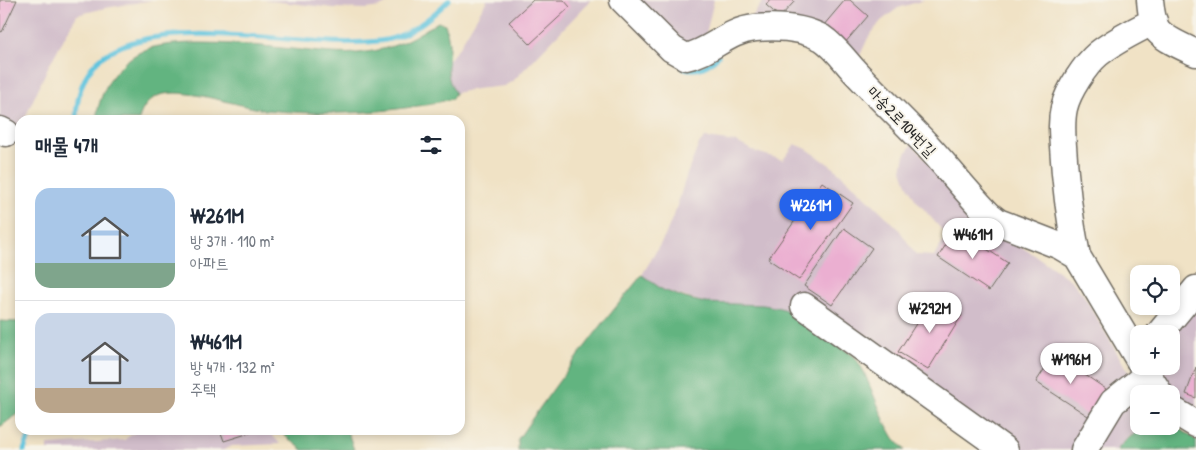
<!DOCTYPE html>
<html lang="ko">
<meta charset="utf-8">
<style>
:root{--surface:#fff;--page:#f6f6f7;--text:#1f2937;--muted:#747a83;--line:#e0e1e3;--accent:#2563eb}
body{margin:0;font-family:"Patrick Hand","Poor Story",sans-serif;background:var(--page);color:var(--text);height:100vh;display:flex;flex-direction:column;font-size:19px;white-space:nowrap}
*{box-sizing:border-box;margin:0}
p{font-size:16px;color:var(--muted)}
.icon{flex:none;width:28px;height:28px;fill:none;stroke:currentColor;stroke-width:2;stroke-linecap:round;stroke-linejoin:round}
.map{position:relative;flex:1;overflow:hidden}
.panel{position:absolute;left:15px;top:115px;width:450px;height:320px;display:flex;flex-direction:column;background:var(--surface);border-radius:15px;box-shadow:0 2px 8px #0003}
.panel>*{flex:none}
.controls{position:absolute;left:1130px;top:265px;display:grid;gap:10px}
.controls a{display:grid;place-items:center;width:50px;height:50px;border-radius:10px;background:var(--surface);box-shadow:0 2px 8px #0003;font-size:25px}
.price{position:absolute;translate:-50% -42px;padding:0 11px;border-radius:18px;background:#fff;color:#222;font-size:16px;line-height:32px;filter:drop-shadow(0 1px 2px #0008)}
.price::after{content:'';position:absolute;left:50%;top:30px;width:15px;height:11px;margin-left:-8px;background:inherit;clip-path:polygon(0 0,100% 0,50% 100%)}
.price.active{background:var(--accent);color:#fff}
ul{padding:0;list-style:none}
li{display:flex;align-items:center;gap:15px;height:125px;padding:0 20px}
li+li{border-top:1px solid var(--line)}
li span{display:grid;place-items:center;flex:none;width:140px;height:100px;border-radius:15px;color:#555}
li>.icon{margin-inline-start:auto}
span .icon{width:60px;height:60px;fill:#fffc;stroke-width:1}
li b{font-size:21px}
h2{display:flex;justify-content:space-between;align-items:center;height:60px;padding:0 20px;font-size:21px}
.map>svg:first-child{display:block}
.industrial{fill:#d1bdca}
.forest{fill:#62b480;stroke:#467056}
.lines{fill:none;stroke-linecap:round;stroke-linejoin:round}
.stream{stroke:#60c4de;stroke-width:5}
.building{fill:#ebafd1}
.minor-casing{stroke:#706b61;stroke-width:29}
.minor{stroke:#fff;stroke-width:26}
.labels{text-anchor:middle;stroke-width:4;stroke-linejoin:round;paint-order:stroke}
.street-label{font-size:16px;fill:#2b2b2b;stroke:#f7f3e8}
</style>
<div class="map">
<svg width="1196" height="450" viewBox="0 0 1196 450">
<rect width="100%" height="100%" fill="#f7f3e8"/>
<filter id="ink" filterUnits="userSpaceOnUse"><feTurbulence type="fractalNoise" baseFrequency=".02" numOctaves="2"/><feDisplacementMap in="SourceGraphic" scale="10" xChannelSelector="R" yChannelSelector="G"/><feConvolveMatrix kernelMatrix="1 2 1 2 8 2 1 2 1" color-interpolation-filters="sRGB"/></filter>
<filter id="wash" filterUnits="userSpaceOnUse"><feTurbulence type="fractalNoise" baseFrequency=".0096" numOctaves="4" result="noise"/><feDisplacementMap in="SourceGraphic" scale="20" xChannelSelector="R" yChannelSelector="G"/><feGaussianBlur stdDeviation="1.12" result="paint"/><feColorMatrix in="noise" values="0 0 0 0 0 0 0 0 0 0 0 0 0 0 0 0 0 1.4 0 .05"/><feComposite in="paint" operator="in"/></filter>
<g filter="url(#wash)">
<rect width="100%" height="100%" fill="#f0e2c5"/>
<path class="industrial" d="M0,0H153L105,8L77,15L48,67L24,120H20L19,130L0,121Z
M263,0H394L380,7L367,9L333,8Z
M487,0H590V1L513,81L504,86L476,89L455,93L450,85L447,62L458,49Z
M638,0H714L706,34L700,42L685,44Z
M764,0H924L898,8L881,21L868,38L857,62L751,18Z
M705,138L736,142L756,152L783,160L795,144L807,149L834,168L868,199L898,228L916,255L934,256L947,236L915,199L907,184L902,170L905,155L912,144L985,225L1036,256L1072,281L1083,294L1138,389L1139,426H1159L1143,429L1128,437L1117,450H1000L841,342L763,305L706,303L663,290L642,275L665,236L677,206L687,174L699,144Z
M1196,299V415L1174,400L1151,366H1171V334Z
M138,430H268L280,444L232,446L223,450H48V445L124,440Z"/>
<path class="forest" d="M438,22L445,24C447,30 448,37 449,43C449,64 444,74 455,93L452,99C391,114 328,116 266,110C236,106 192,89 164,94C151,96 141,108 139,120H96C100,88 118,59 150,48C165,44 184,43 199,43C227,43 255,45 282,48C307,50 333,55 358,53C395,49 407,41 438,22Z
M642,275L663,290L685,298L705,303L763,305L780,308L794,313L855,357L864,372L885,422L894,438L905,450H518V439C557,382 598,328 642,275Z
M0,321L20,322V412L0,427Z
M1159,426L1177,427L1196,440V450H1117C1131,434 1138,430 1159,426Z
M281,430H345L349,435L354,450H303L284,435Z"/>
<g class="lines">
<path class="stream" d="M684,68C699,72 708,66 718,56
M76,120C76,105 79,90 86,76C126,0 311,54 386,40C410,35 432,17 449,0
M24,450L28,440L38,430"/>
</g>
<g id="blocks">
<path class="building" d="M0,0H17L2,32L0,31Z
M533,0H564L570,7L530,44L509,22Z
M770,0H793L794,2L780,17L766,5Z
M845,0H850L868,16L844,44L823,26Z
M822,182L853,203L799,280L768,259Z
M844,228L872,248L832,305L804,286Z
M956,229L1008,263L989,291L938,257Z
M933,297L962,315L928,370L898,352Z
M1054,354L1106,389L1088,416L1036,382Z
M1196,367V398L1186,394Z
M220,430H249L250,433L224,441Z"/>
</g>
</g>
<g filter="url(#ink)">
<use href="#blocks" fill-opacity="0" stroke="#706b61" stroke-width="1"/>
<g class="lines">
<defs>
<path id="minor" d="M623,0L672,49L686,57C711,52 727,31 755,28C777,26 802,27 822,38C837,48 846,63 859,76C880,98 902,119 923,141C946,165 966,192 989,215L998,222L1060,246L1077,256L1139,360
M1150,0C1151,10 1152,23 1158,31C1166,40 1185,48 1196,53
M0,130L6,133
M1077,256C1070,220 1065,183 1063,146C1062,133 1061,121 1064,108C1068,91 1085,65 1098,54C1115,40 1135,31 1154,21
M804,306L1005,450
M1159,334L1196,289
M1142,366L1160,394
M1171,409L1196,424
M1084,450L1113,402L1148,374"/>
</defs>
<use href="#minor" class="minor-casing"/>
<use href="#minor" class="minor"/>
</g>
</g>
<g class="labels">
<g class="street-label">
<text transform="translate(902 121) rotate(46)" y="6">마송2로104번길</text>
</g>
</g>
</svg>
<div class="controls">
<a><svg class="icon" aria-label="locate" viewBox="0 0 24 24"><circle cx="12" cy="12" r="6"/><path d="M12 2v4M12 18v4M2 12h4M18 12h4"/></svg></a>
<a>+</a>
<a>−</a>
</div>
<b class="price active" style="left:811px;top:231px">₩261M</b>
<b class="price" style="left:973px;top:260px">₩461M</b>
<b class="price" style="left:930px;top:334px">₩292M</b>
<b class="price" style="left:1071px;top:385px">₩196M</b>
<section class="panel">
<h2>매물 4개<svg class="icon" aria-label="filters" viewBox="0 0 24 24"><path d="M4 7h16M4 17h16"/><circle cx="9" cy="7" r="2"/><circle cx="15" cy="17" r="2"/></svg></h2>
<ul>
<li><span style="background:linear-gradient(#a9c7e8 75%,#7fa58c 0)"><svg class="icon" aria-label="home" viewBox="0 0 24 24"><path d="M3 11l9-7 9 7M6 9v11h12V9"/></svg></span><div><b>₩261M</b><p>방 3개 · 110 m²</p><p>아파트</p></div></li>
<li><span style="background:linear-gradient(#c9d6e8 75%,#b9a48a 0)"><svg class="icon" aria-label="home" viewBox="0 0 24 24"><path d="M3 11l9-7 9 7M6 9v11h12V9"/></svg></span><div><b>₩461M</b><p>방 4개 · 132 m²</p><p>주택</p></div></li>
</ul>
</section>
</div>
